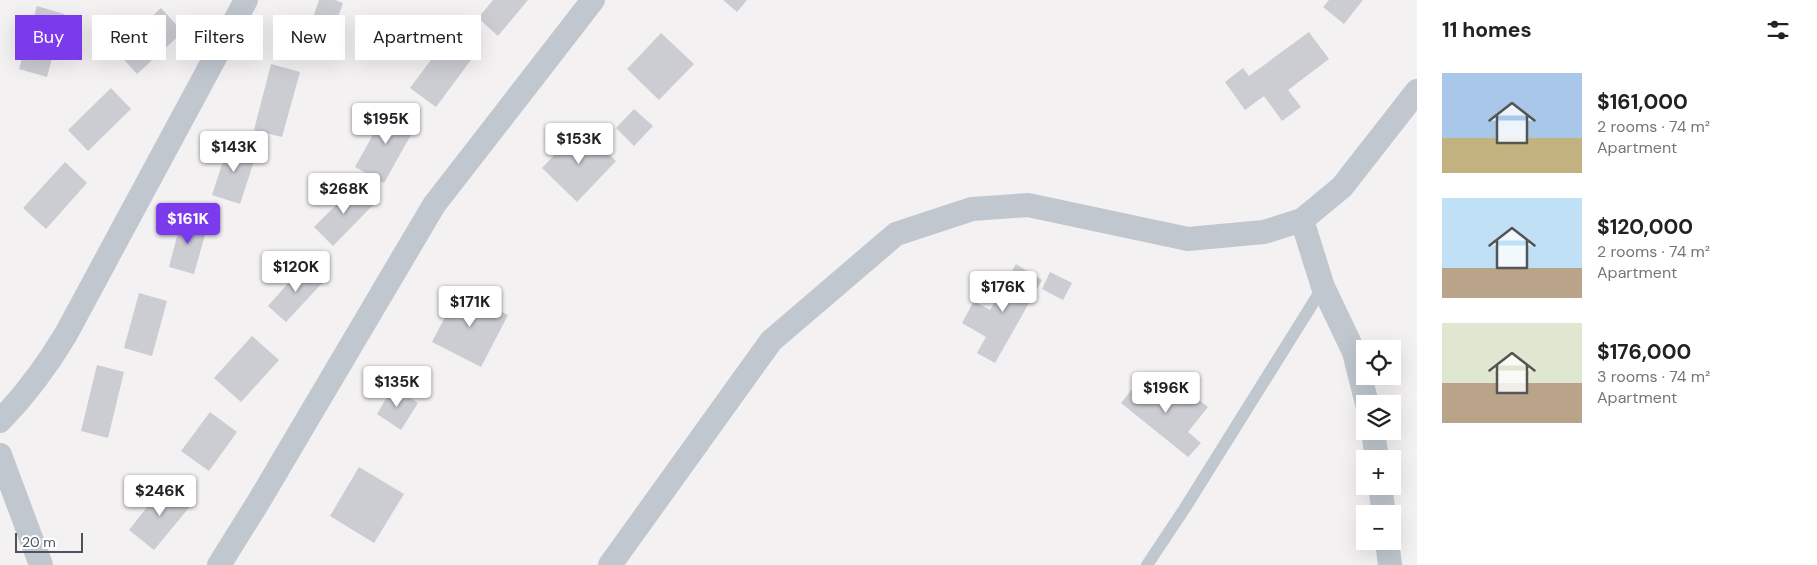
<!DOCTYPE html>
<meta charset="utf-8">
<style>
:root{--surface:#fff;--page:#f6f6f6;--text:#222;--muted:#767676;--accent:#7c3aed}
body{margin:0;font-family:"DM Sans",sans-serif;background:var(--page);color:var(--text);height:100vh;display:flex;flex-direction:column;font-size:19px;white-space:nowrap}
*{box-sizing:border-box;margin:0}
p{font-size:16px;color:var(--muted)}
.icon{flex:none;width:28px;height:28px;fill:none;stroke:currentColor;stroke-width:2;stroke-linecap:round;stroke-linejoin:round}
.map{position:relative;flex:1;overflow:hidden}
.details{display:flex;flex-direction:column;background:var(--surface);width:400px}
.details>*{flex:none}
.hud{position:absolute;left:15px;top:15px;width:475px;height:45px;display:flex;gap:10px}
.buttons{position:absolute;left:1356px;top:340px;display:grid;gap:10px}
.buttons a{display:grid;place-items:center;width:45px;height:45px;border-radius:0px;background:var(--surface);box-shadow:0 5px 20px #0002;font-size:25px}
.scale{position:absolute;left:15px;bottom:12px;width:68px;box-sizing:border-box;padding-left:5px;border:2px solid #4a525e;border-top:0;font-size:14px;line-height:18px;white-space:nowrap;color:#4a525e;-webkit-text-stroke:4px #fff;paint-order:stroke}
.price{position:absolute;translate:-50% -42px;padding:0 11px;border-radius:5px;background:#fff;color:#222;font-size:16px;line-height:32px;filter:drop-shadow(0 1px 2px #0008)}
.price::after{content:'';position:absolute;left:50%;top:30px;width:15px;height:11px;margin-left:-8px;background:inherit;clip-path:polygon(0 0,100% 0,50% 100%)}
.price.on{background:var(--accent);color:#fff}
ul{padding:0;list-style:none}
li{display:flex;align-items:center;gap:15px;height:125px;padding:0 25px}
li span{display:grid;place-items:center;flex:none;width:140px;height:100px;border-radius:0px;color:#555}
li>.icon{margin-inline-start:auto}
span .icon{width:60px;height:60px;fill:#fffc;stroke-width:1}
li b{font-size:21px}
h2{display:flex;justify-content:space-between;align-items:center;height:60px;padding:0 25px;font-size:21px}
.tag{padding:0 18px;border-radius:0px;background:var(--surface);box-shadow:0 5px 20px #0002;font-size:18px;line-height:45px}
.tag.on{background:var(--accent);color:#fff}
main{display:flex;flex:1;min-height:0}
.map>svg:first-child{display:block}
.building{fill:#cbcdd3}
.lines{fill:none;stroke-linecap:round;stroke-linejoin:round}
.lane{stroke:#c0c7cf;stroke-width:12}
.street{stroke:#c0c7cf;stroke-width:24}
</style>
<main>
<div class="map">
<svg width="1417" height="565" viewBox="0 0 1417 565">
<rect width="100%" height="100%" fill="#f3f1f1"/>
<path class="building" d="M319,0H335L343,3L324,58L302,50Z
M493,0H528L498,36L478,18Z
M723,0H747L737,12Z
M1329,0H1363L1344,24L1323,7Z
M37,6L64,14L47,77L19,69Z
M161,8L183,32L137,74L115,50Z
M1309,32L1329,59L1288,90L1301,107L1282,121L1264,96L1245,110L1225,82L1243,68L1249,76Z
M661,33L694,64L659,100L627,69Z
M445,41L471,60L436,107L410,88Z
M271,64L300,72L282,137L254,130Z
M111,88L131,109L88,151L68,130Z
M388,108L417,124L384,183L355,167Z
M634,109L653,126L634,146L616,128Z
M581,127L616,161L577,202L542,168Z
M229,143L257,152L240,204L212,195Z
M65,162L87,183L46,229L23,208Z
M356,185L375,203L333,246L314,227Z
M182,217L208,224L194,274L169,267Z
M306,263L325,280L286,322L268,306Z
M1016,264L1042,280L995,363L977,353L986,337L962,323L974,301L990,310Z
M1050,272L1072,283L1063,300L1042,289Z
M459,290L508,315L481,367L432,342Z
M139,293L167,301L152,356L124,348Z
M252,336L279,360L241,402L214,378Z
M97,365L124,372L108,438L81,431Z
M1144,374L1181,405L1190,393L1208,407L1188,432L1201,443L1188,457L1121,403Z
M393,387L418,403L401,430L377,414Z
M210,412L237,432L209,471L181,451Z
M359,467L404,494L374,543L330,516Z
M166,483L192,504L154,550L129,530Z"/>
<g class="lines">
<path class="lane" d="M1147,565L1185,508L1323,287"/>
<path class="street" d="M1302,220L1323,287L1354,352L1367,404
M0,421C26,394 47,366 66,334L246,0
M1373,431L1377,459
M0,455L41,565
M1380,486L1384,514
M1387,541L1390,565
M219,565L259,501L434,205L593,0
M610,565L771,341L896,234L972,209L1028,205L1188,239L1264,232L1302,220L1342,187L1417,91"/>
</g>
</svg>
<div class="buttons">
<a><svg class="icon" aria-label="locate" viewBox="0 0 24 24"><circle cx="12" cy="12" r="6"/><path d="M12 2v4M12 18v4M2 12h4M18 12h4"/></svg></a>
<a><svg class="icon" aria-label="layers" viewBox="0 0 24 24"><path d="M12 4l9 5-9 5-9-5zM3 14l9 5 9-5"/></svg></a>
<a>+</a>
<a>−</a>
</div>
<div class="scale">20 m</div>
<b class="price" style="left:386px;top:145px">$195K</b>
<b class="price" style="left:579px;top:165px">$153K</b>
<b class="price" style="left:234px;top:173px">$143K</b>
<b class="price" style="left:344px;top:215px">$268K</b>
<b class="price on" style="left:188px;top:245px">$161K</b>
<b class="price" style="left:296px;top:293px">$120K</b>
<b class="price" style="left:1003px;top:313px">$176K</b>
<b class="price" style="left:470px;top:328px">$171K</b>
<b class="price" style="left:397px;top:408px">$135K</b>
<b class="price" style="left:1166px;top:414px">$196K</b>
<b class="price" style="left:160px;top:517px">$246K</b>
<div class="hud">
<a class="tag on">Buy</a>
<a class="tag">Rent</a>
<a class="tag">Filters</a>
<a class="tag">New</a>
<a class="tag">Apartment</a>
</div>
</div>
<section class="details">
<h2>11 homes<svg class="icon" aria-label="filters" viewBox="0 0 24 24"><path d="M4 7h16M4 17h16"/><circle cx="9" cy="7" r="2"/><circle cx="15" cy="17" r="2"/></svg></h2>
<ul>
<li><span style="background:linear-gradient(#a9c7e8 65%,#c2b280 0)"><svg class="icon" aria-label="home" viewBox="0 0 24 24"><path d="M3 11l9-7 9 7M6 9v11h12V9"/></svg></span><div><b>$161,000</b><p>2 rooms · 74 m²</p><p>Apartment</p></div></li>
<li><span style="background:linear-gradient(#bfe0f5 70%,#b9a48a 0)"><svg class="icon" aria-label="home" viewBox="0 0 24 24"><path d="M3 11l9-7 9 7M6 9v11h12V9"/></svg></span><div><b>$120,000</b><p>2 rooms · 74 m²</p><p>Apartment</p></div></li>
<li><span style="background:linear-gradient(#dfe7d0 60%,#b9a48a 0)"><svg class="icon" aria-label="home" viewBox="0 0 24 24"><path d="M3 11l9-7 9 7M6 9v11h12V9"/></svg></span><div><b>$176,000</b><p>3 rooms · 74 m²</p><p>Apartment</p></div></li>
</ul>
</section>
</main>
